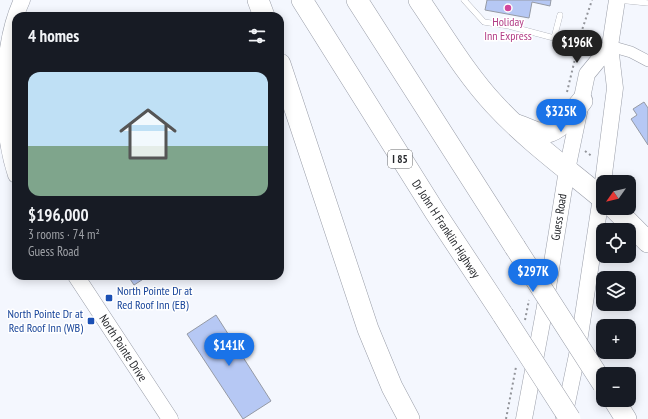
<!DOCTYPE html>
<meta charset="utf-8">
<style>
:root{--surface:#171b24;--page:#242831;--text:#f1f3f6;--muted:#9ea1a6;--line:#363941;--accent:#1a73e8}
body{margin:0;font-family:"PT Sans Narrow",sans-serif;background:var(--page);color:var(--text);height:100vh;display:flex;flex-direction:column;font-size:15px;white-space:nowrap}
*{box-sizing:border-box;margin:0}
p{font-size:13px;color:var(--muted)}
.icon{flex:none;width:22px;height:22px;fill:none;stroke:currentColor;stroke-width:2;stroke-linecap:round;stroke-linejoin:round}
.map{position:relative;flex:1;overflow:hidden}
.sheet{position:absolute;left:12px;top:12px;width:272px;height:268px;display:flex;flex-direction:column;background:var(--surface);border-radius:12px;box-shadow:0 2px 10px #0003}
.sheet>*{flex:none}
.needle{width:26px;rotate:236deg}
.tools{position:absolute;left:596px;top:175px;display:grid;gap:8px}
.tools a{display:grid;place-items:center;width:40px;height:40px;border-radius:8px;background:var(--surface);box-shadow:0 2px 10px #0003;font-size:20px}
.price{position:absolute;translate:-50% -34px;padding:0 9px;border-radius:14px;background:var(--accent);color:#fff;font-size:13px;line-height:26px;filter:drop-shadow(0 1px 2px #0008)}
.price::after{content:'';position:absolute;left:50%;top:24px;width:12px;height:9px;margin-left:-6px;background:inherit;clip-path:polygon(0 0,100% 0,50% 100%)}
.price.on{background:#222;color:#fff}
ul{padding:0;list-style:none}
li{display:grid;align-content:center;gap:8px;height:212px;padding:0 16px}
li+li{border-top:1px solid var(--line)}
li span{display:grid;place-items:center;height:124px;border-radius:12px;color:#555}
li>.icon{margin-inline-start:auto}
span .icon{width:72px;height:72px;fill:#fffc;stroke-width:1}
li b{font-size:17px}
h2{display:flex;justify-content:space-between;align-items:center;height:48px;padding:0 16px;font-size:17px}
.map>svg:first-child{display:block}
.building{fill:#b6c8f4;stroke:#959aa5}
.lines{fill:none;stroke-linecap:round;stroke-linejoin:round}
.lane-casing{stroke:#999da8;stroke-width:6}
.street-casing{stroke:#999da8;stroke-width:12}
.secondary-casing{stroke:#999da8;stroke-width:17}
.highway-casing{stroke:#999da8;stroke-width:22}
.path{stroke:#92949a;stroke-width:2;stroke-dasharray:2 3;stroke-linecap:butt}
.lane{stroke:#fff;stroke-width:5.5}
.street{stroke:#fff;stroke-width:11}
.secondary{stroke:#fff;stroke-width:16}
.highway{stroke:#fff;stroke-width:21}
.highway-bridge-casing{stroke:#999da8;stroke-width:22;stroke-linecap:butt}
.highway-bridge{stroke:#fff;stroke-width:21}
.hotel-dot{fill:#d1479c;stroke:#fff;stroke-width:1.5}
.transit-dot{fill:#1a4fb4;stroke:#fff;stroke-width:1.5}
.labels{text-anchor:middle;stroke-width:3;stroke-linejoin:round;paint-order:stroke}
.shield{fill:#fff;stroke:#67686b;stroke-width:1}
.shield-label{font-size:11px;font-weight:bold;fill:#26282c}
.hotel-label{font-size:12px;fill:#b23c85;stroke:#fff}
.street-label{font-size:12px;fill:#26282c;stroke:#fff}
.transit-label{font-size:12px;fill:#164399;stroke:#fff;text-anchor:start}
</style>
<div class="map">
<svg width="648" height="419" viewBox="0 0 648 419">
<rect width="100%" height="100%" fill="#f4f7fe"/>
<path class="building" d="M487,0H551L550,6L532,2L529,18L485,10Z
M644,102L648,108V145L631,119L637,115L633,109Z
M128,276H148L134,285Z
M216,315L271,401L243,419L187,334Z"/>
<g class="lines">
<defs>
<path id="lane" d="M464,0L484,22L509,26L554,38L560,15
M618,0L648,3"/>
<path id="street" d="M610,46L631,52L648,61"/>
<path id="secondary" d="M16,175C0,127 0,47 22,0
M603,182L615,88L610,46L617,0
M76,276L170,419
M564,417L577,355L603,184
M524,419L544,312L567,170L587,74L610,46"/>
<path id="highway" d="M258,0L264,16
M302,0L435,212L503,315
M357,0L515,247
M419,0C443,35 466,74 494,104C527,140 566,168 603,199
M280,64L368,329L392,387L409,419
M517,125C523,127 529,130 535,132C556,138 571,114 582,101
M614,208L648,242
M614,400L626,419"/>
</defs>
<use href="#lane" class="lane-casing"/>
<use href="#street" class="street-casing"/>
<use href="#secondary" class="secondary-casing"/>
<use href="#highway" class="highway-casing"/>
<path class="path" d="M567,92L582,30L592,0
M585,151L593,157
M525,320L529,300
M506,419L516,367"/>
<use href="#lane" class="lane"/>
<use href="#street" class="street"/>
<use href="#secondary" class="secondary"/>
<use href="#highway" class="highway"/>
<defs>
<path id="highway-bridge" d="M515,247L603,384
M503,315L570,419"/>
</defs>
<use href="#highway-bridge" class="highway-bridge-casing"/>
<use href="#highway-bridge" class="highway-bridge"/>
</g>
<circle class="hotel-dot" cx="508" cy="8" r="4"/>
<g class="transit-dot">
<rect x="105" y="294" width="8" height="8" rx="2"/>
<rect x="87" y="317" width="8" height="8" rx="2"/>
</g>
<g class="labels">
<rect class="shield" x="388" y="150" width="24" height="18" rx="3"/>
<g class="shield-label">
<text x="400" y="163">I 85</text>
</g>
<g class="hotel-label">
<text x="508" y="26">Holiday<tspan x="508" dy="14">Inn Express</tspan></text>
</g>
<g class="street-label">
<text transform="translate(559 217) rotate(-81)" y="4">Guess Road</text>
<text transform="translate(446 229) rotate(57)" y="4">Dr John H Franklin Highway</text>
<text transform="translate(123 348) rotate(57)" y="4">North Pointe Drive</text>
</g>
<g class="transit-label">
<text x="117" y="295">North Pointe Dr at<tspan x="117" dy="14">Red Roof Inn (EB)</tspan></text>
<text x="83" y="318" text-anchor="end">North Pointe Dr at<tspan x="83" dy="14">Red Roof Inn (WB)</tspan></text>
</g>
</g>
</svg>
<div class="tools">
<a><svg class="needle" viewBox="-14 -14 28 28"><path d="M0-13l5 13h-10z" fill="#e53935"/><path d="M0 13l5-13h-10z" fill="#9ea1a6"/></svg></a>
<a><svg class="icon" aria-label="locate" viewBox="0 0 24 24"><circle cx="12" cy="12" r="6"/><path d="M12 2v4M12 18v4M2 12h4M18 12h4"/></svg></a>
<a><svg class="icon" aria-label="layers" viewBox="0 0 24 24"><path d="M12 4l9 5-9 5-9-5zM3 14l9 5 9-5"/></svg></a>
<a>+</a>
<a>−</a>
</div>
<b class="price on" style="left:577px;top:64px">$196K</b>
<b class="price" style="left:561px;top:133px">$325K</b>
<b class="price" style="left:533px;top:293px">$297K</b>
<b class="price" style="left:229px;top:367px">$141K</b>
<section class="sheet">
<h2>4 homes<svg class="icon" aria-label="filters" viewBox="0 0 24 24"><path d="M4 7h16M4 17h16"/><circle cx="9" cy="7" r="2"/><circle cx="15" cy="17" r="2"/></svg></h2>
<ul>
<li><span style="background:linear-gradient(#bfe0f5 60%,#7fa58c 0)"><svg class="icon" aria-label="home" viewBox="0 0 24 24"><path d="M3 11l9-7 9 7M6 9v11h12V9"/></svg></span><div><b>$196,000</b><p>3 rooms · 74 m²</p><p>Guess Road</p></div></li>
</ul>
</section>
</div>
